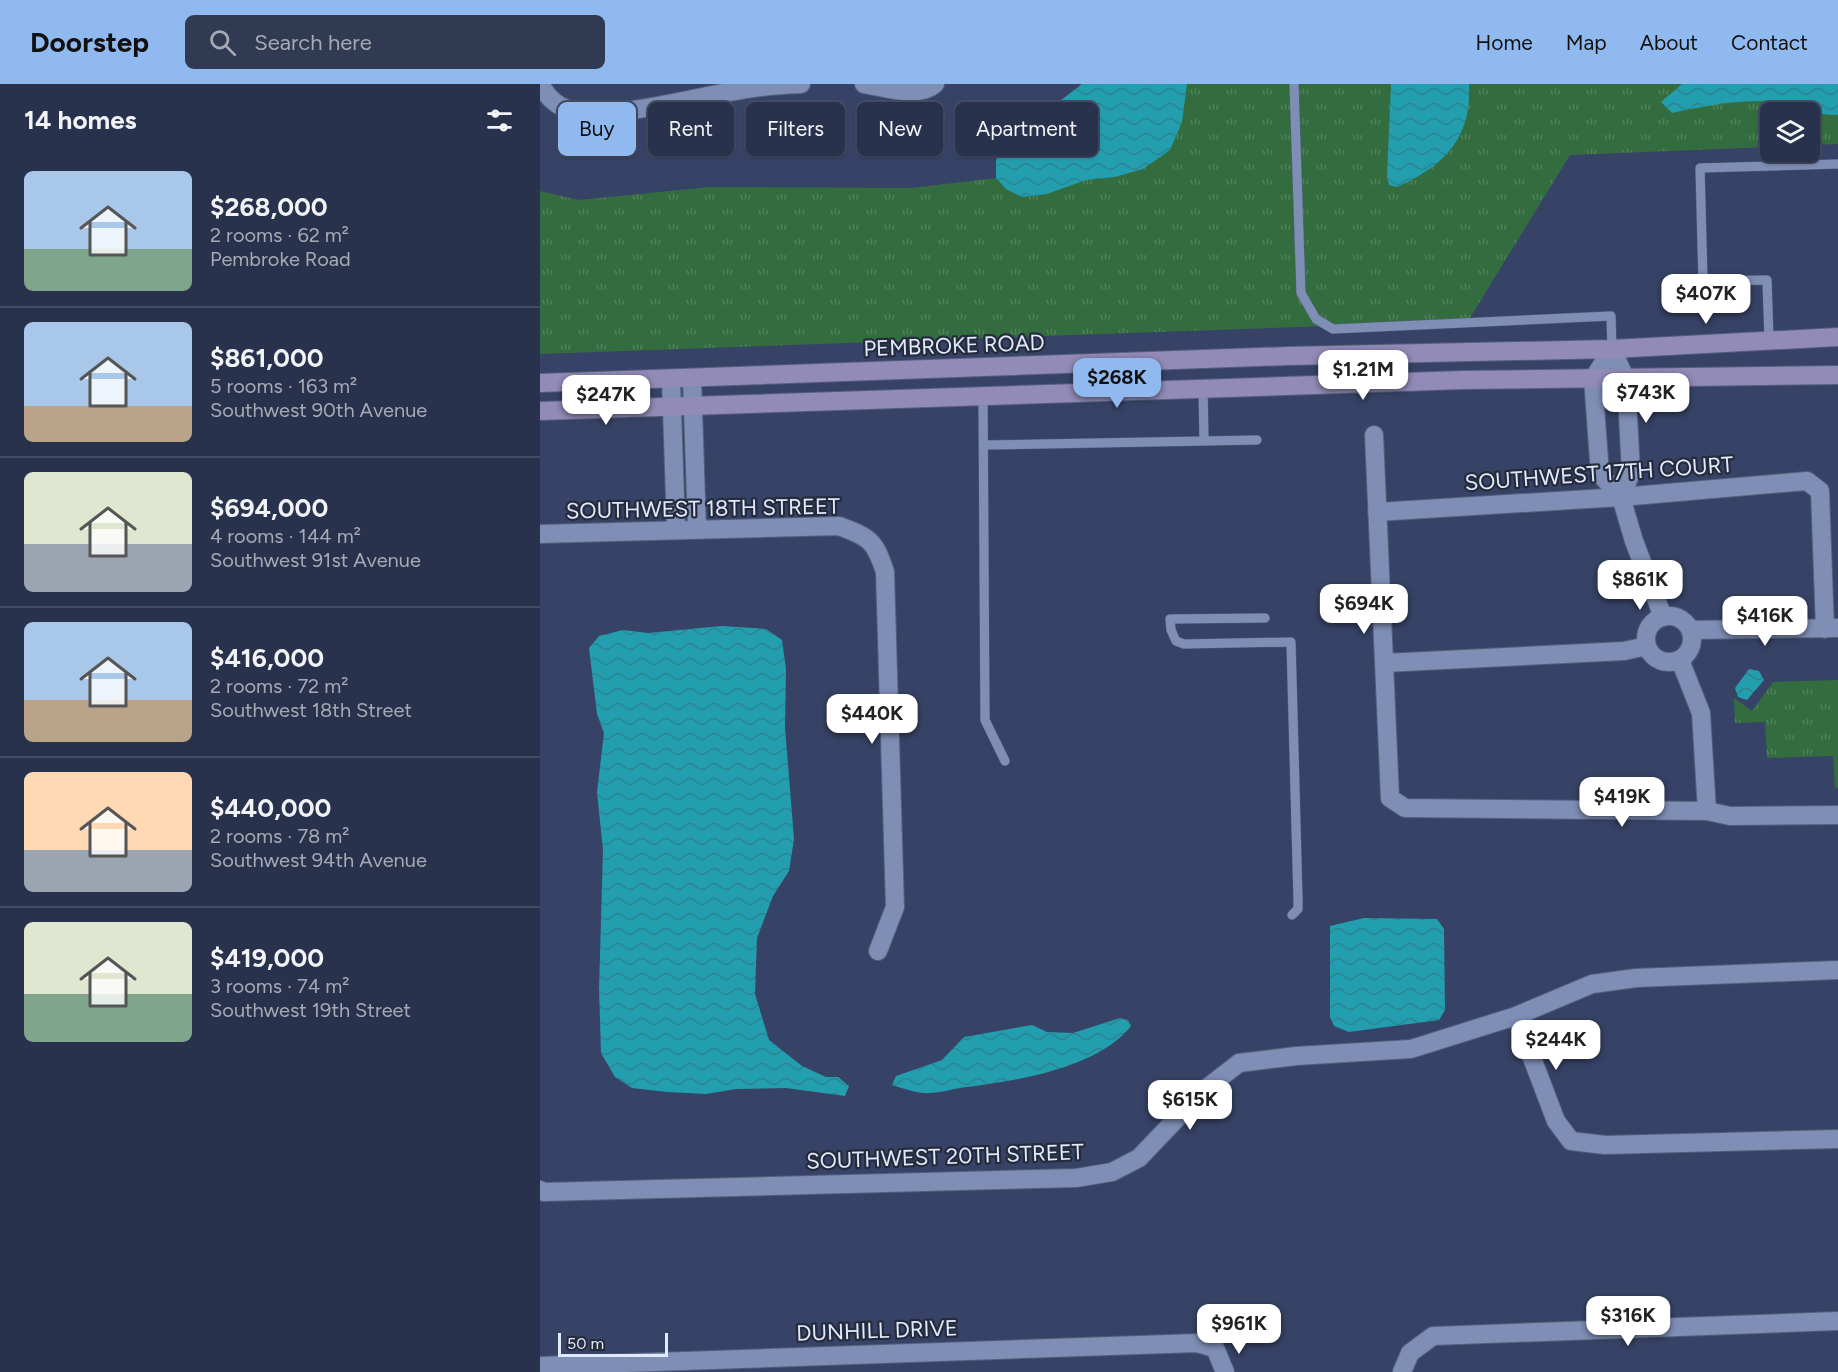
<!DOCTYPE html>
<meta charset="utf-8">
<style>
:root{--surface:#29324c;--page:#313a53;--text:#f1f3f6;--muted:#a5aab5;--line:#454d64;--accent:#90b9f0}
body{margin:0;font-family:Figtree,sans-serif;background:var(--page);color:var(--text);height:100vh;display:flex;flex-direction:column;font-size:22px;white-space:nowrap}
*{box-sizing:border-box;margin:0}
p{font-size:20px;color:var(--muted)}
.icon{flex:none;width:33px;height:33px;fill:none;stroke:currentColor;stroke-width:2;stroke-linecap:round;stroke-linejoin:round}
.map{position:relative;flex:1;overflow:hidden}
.details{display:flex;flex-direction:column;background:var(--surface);width:540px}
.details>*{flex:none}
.hud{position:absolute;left:18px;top:18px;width:570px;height:54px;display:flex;gap:12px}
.controls{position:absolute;left:1220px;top:18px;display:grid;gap:12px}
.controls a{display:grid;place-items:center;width:60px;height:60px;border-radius:9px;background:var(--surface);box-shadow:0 2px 4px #0004,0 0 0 2px var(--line);font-size:30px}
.scale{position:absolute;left:18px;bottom:15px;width:110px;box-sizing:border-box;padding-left:6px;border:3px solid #e0e9fe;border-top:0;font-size:16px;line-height:21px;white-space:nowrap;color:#e0e9fe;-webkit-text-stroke:4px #252b3b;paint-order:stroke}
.price{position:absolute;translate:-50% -51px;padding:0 14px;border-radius:12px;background:#fff;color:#222;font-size:20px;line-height:39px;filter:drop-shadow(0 2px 3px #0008)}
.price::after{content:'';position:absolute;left:50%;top:36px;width:18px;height:14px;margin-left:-9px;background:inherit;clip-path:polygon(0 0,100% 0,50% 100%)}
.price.selected{background:var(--accent);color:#111}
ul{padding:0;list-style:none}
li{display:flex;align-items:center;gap:18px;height:150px;padding:0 24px}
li+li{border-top:2px solid var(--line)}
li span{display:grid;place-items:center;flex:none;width:168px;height:120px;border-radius:9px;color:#555}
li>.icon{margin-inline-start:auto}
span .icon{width:72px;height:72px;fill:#fffc;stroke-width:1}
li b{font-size:26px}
h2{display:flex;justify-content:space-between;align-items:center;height:72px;padding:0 24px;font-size:26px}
.tag{padding:0 21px;border-radius:9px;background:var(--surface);box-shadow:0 2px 4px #0004,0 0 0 2px var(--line);font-size:21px;line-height:54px}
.tag.selected{background:var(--accent);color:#111}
header{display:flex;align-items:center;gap:36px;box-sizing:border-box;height:84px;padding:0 30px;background:var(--accent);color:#111}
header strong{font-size:28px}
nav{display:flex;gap:33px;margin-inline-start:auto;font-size:21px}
.search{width:420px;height:54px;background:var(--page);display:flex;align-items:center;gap:15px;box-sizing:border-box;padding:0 21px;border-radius:9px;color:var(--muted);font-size:22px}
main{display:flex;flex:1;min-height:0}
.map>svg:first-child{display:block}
.grass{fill:url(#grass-tufts)}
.water{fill:url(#water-waves)}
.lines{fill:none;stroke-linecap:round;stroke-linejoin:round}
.lane-casing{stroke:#545f7c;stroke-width:10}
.street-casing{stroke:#545f7c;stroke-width:20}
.secondary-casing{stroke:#545f7c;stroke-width:20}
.lane{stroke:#7e8eb5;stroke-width:9}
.street{stroke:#7e8eb5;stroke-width:18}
.secondary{stroke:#928ab7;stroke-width:18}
.labels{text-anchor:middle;stroke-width:4.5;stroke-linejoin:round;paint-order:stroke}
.street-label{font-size:22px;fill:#e0e9fe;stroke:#252b3b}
</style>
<header>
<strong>Doorstep</strong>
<div class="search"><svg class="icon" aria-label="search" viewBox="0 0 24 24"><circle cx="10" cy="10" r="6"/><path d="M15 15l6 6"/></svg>Search here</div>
<nav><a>Home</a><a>Map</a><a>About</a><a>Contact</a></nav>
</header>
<main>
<section class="details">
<h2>14 homes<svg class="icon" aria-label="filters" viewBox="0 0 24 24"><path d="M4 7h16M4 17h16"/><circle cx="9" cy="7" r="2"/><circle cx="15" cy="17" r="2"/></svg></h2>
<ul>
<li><span style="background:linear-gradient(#a9c7e8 65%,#7fa58c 0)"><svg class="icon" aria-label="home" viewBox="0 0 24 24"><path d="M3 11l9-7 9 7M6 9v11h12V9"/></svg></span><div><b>$268,000</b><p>2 rooms · 62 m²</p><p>Pembroke Road</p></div></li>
<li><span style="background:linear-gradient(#a9c7e8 70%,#b9a48a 0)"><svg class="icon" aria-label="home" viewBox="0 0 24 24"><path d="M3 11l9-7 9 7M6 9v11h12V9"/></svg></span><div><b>$861,000</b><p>5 rooms · 163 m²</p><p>Southwest 90th Avenue</p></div></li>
<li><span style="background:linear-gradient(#dfe7d0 60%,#9aa5b1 0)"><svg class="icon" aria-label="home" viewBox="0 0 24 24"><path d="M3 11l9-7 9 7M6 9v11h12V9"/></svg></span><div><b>$694,000</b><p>4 rooms · 144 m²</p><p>Southwest 91st Avenue</p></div></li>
<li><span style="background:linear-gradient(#a9c7e8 65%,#b9a48a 0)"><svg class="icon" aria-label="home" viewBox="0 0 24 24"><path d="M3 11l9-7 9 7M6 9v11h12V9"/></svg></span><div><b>$416,000</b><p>2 rooms · 72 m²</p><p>Southwest 18th Street</p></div></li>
<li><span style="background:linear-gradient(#ffd9b3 65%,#9aa5b1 0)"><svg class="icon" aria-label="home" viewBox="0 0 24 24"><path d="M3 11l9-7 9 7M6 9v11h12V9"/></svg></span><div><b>$440,000</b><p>2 rooms · 78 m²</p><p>Southwest 94th Avenue</p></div></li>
<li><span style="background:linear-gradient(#dfe7d0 60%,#7fa58c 0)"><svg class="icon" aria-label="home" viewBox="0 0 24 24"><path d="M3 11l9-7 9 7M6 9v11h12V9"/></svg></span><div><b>$419,000</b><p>3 rooms · 74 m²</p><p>Southwest 19th Street</p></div></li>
</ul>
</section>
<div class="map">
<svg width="1298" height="1288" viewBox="0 0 1298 1288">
<defs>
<pattern id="grass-tufts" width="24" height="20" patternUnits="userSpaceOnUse" patternTransform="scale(1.5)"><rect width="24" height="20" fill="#336c3e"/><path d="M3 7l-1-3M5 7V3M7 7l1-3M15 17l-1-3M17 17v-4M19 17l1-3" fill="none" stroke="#50815b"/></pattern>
<pattern id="water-waves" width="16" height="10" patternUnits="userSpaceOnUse" patternTransform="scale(1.5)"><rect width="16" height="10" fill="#229eae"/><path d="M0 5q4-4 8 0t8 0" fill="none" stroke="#2c8491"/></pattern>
</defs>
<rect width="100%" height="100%" fill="#374366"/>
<path class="grass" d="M542,0H1298V60L1269,61V28H1230V63L1030,71L928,237L0,270V107L38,116L170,103L371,104L456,94V76L470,56Z
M1298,596V704H1295L1293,672L1227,674L1225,638L1195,639L1194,614L1212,627L1233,598Z"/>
<path class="water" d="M542,0H647L642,38L630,66L603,85L575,93L546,96L507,110L482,113L466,105L456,94V76L470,56Z
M851,0H929C932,54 904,82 857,103L849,101L847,93Z
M1142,0H1298V31C1277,32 1267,23 1248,20C1210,13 1169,21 1132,29L1121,18Z
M182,542L226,545L242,556L246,585L245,643L254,755L249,787L233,812L217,854L215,910L229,956L262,982L286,993H298L309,1002L305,1012L246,1004L196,1005L166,1010L127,1008L92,1004L75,993L61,969L59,905L63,766L57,708L64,649L57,630L49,564L59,552L83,546L108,549Z
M1209,585L1219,587L1224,596L1207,616L1198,613L1195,604Z
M824,834L897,835L904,845L905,926L899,936L809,948L794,942L790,933V842Z
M580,934L588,936L591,942C556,986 473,997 420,1004C409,1006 395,1010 383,1009C373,1008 362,1004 352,1001L356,992L402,976L424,953L492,941L507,948L533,949Z"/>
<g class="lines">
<defs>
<path id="lane" d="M754,0L761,209L776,235L793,245L1071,232L1072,265
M1229,256L1227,196L1163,197L1160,84L1298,80
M663,304L664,357
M443,311L445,636L465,677
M444,361L717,356
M725,534L630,535L631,546L636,557L644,560L751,558L758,815V825L752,831"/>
<path id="street" d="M0,0C6,11 15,21 27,25C68,39 156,12 201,6C221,2 241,1 261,0
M324,0C344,3 378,15 395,0
M1072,265L1053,295L1060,390L1081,413L1094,457L1123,533
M1072,265L1085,294L1088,331L1091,389L1081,413
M131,295L136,444
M152,295L157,444
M834,351L850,714L865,724L1167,727L1190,732L1298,731
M837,428L1081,413L1267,397L1280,407L1285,545
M0,450L299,442C329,453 335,456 345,488L355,823L338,867
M1106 555a23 23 0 1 1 46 0a23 23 0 1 1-46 0Z
M1150,546L1298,544
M1140,576L1161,629L1167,727
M844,579L1084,567L1107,562
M976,932L1016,1037L1031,1057L1065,1061L1298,1055
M0,1106L4,1108L536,1094L572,1088L599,1074L663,1007L699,979L756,972L871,965L976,932L1052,900L1096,894L1298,886
M0,1282L657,1259L675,1264L685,1288
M862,1288L870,1269L893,1252L1298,1237"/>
<path id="secondary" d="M0,299L748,272L1072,265L1298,253
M0,327L923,296L1298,291"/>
</defs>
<use href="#lane" class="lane-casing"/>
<use href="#street" class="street-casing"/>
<use href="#secondary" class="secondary-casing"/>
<use href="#lane" class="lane"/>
<use href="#street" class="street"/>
<use href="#secondary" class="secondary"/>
</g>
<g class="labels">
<g class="street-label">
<text transform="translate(414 261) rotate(-2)" y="8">PEMBROKE ROAD</text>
<text transform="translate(1059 389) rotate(-4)" y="8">SOUTHWEST 17TH COURT</text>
<text transform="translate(163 424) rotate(-1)" y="8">SOUTHWEST 18TH STREET</text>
<text transform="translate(405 1072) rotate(-2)" y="8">SOUTHWEST 20TH STREET</text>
<text transform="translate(337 1246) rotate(-2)" y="8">DUNHILL DRIVE</text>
</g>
</g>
</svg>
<div class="controls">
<a><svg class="icon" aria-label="layers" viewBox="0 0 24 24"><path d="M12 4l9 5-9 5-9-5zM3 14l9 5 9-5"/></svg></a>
</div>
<div class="scale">50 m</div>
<b class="price" style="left:1166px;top:241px">$407K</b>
<b class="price" style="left:823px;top:317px">$1.21M</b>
<b class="price selected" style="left:577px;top:325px">$268K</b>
<b class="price" style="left:1106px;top:340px">$743K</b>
<b class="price" style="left:66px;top:342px">$247K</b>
<b class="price" style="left:1100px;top:527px">$861K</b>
<b class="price" style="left:824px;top:551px">$694K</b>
<b class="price" style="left:1225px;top:563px">$416K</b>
<b class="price" style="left:332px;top:661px">$440K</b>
<b class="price" style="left:1082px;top:744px">$419K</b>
<b class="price" style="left:1016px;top:987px">$244K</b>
<b class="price" style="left:650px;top:1047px">$615K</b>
<b class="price" style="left:1088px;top:1263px">$316K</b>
<b class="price" style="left:699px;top:1271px">$961K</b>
<div class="hud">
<a class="tag selected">Buy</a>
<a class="tag">Rent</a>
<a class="tag">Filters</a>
<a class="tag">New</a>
<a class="tag">Apartment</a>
</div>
</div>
</main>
